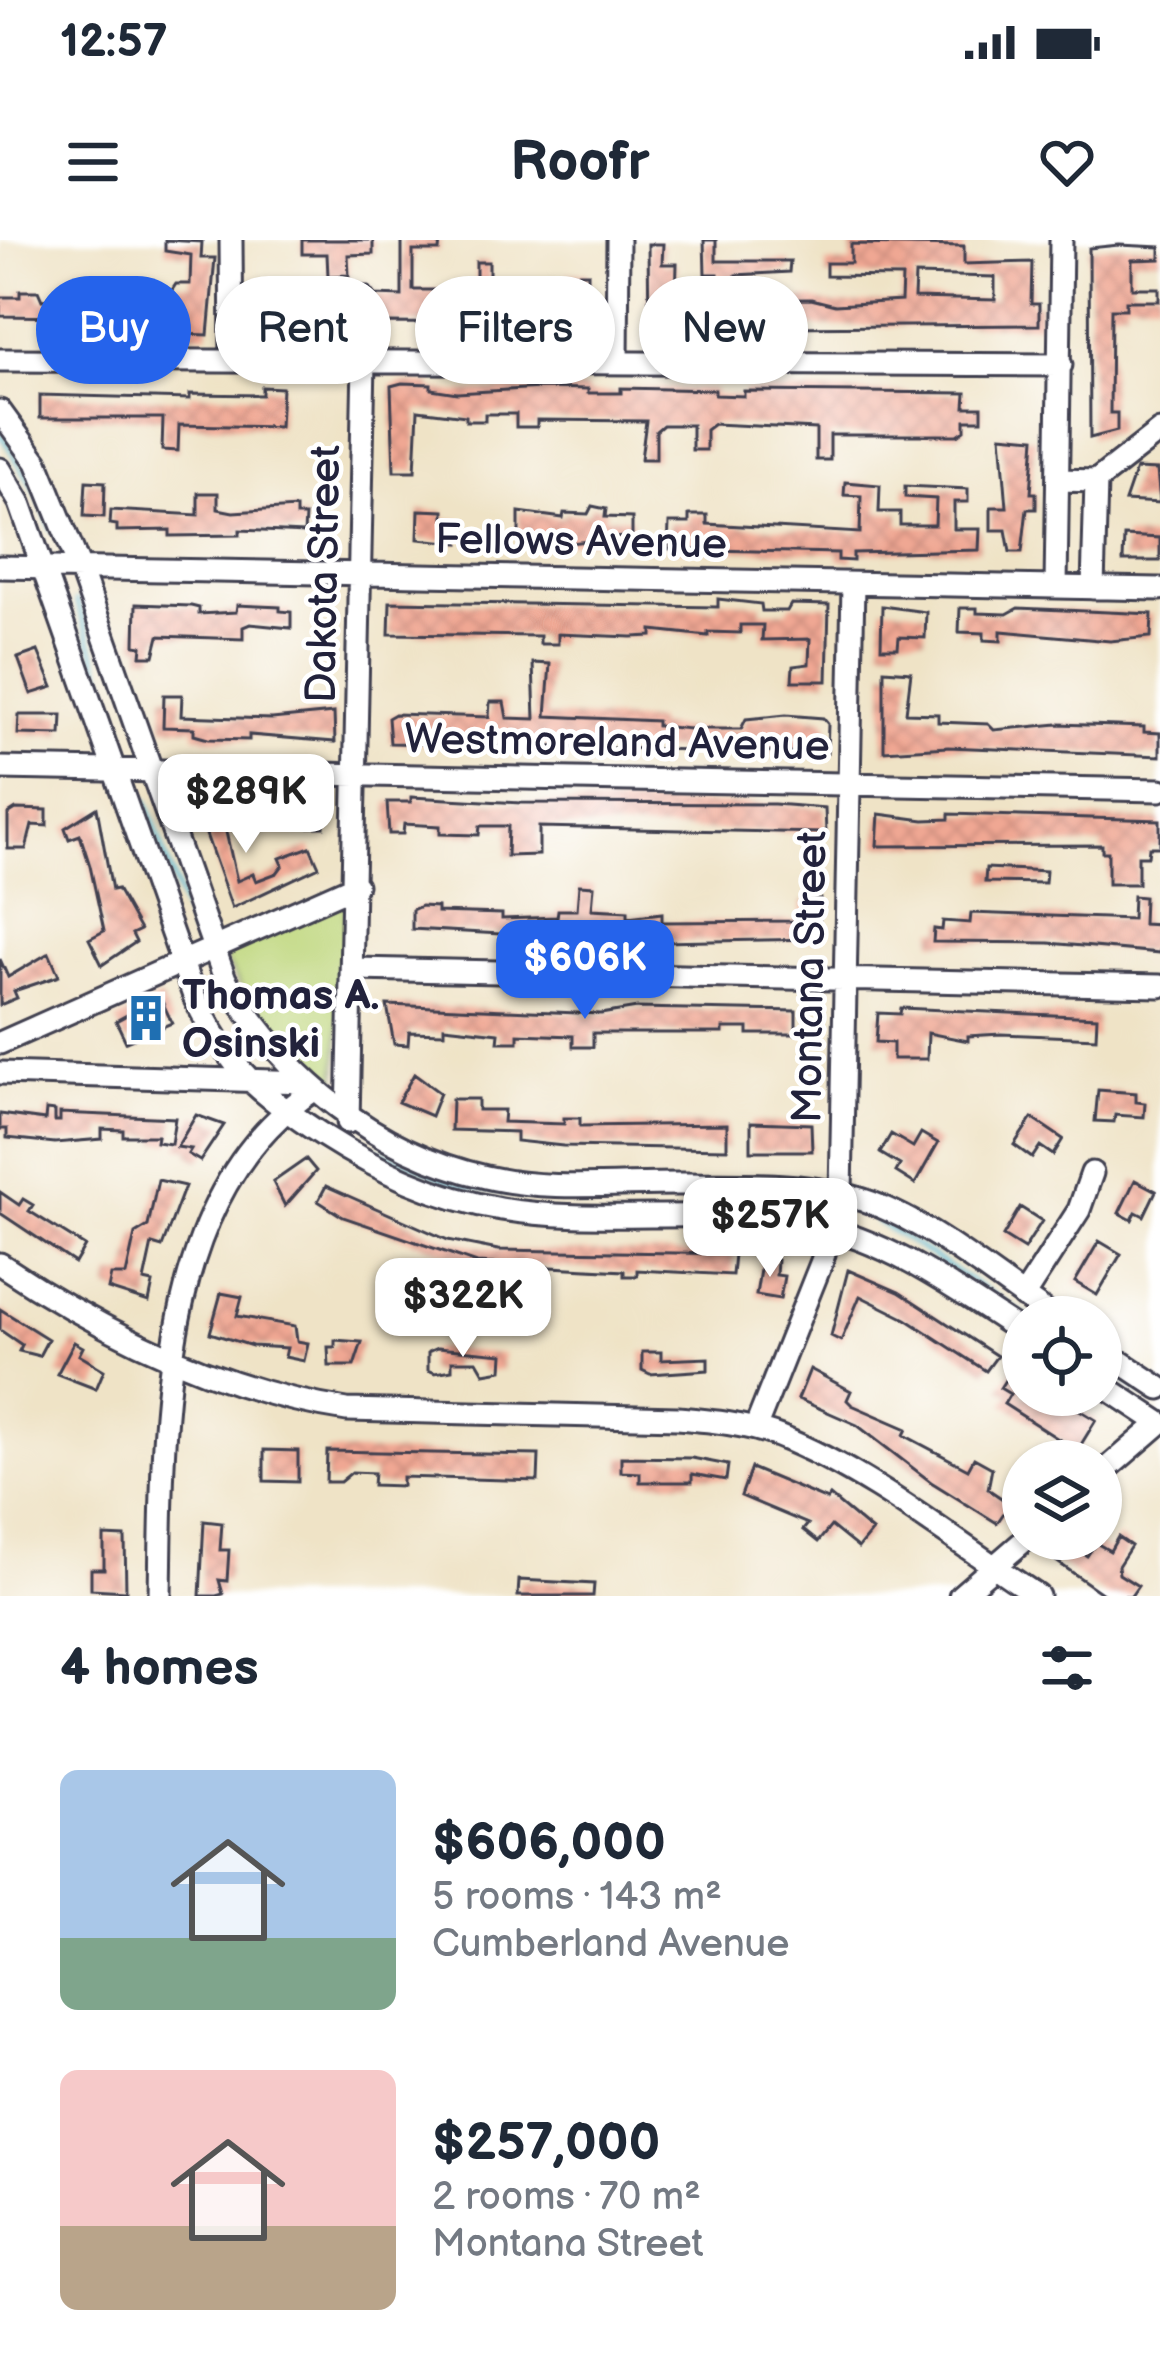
<!DOCTYPE html>
<meta charset="utf-8">
<style>
:root{--surface:#fff;--page:#f2f2f3;--text:#1f2937;--muted:#747a83;--accent:#2563eb}
body{margin:0;font-family:"Balsamiq Sans",sans-serif;background:var(--page);color:var(--text);height:100vh;display:flex;flex-direction:column;font-size:45px;white-space:nowrap}
*{box-sizing:border-box;margin:0}
p{font-size:39px;color:var(--muted)}
.icon{flex:none;width:66px;height:66px;fill:none;stroke:currentColor;stroke-width:2;stroke-linecap:round;stroke-linejoin:round}
.map{position:relative;height:1356px;overflow:hidden}
.side{display:flex;flex-direction:column;background:var(--surface);flex:1}
.side>*{flex:none}
.hud{position:absolute;left:36px;top:36px;width:1089px;height:108px;display:flex;gap:24px}
.buttons{position:absolute;left:1002px;top:1056px;display:grid;gap:24px}
.buttons a{display:grid;place-items:center;width:120px;height:120px;border-radius:50%;background:var(--surface);box-shadow:0 3px 9px #0004;font-size:60px}
.price{position:absolute;translate:-50% -102px;padding:0 27px;border-radius:24px;background:#fff;color:#222;font-size:39px;line-height:78px;filter:drop-shadow(0 3px 6px #0008)}
.price::after{content:'';position:absolute;left:50%;top:72px;width:36px;height:27px;margin-left:-18px;background:inherit;clip-path:polygon(0 0,100% 0,50% 100%)}
.price.current{background:var(--accent);color:#fff}
ul{padding:0;list-style:none}
li{display:flex;align-items:center;gap:36px;height:300px;padding:0 60px}
li span{display:grid;place-items:center;flex:none;width:336px;height:240px;border-radius:18px;color:#555}
li>.icon{margin-inline-start:auto}
span .icon{width:144px;height:144px;fill:#fffc;stroke-width:1}
li b{font-size:51px}
h2{display:flex;justify-content:space-between;align-items:center;height:144px;padding:0 60px;font-size:51px}
.pill{padding:0 42px;border-radius:54px;background:var(--surface);box-shadow:0 3px 9px #0004;font-size:42px;line-height:108px}
.pill.current{background:var(--accent);color:#fff}
.status{display:flex;justify-content:space-between;align-items:center;height:84px;padding:0 60px;background:var(--surface);direction:ltr}
.status svg{height:33px;fill:currentColor}
header{display:flex;justify-content:space-between;align-items:center;height:156px;padding:0 60px;background:var(--surface);font-size:54px;font-weight:700}
.map>svg:first-child{display:block}
.grass{fill:#bdd579;stroke:#707c5a;stroke-width:3}
.lines{fill:none;stroke-linecap:round;stroke-linejoin:round}
.stream{stroke:#59bed7;stroke-width:4.5}
.building{fill:url(#building-cross-hatch);fill-rule:evenodd}
.minor-casing{stroke:#413f50;stroke-width:27}
.minor{stroke:#fff;stroke-width:21}
.labels{text-anchor:middle;stroke-width:9;stroke-linejoin:round;paint-order:stroke}
.street-label{font-size:42px;fill:#22223b;stroke:#fff}
.poi-label{font-size:42px;font-weight:bold;fill:#22223b;stroke:#fff;text-anchor:start}
</style>
<div class="status"><b>12:57</b><svg viewBox="0 0 49 12"><path d="M0 12V9h3v3zM5 12V6h3v6zM10 12V3h3v9zM15 12V0h3v12zM26 1h20v11H26zM47 4h2v5h-2z"/></svg></div>
<header><svg class="icon" aria-label="menu" viewBox="0 0 24 24"><path d="M4 6h16M4 12h16M4 18h16"/></svg>Roofr<svg class="icon" aria-label="heart" viewBox="0 0 24 24"><path d="M12 20l-8-8c-3-5 5-10 8-4 3-6 11-1 8 4z"/></svg></header>
<div class="map">
<svg width="1160" height="1356" viewBox="0 0 1160 1356">
<defs>
<pattern id="building-cross-hatch" width="8" height="8" patternUnits="userSpaceOnUse" patternTransform="scale(3)"><rect width="8" height="8" fill="#f0a793"/><path d="M0 0l8 8M0 8l8-8" fill="none" stroke="#ce8f80"/></pattern>
</defs>
<rect width="100%" height="100%" fill="#fff"/>
<filter id="ink" filterUnits="userSpaceOnUse"><feTurbulence type="fractalNoise" baseFrequency=".00833" numOctaves="2"/><feDisplacementMap in="SourceGraphic" scale="24" xChannelSelector="R" yChannelSelector="G"/><feConvolveMatrix kernelMatrix="1 2 1 2 8 2 1 2 1" color-interpolation-filters="sRGB"/></filter>
<filter id="wash" filterUnits="userSpaceOnUse"><feTurbulence type="fractalNoise" baseFrequency=".004" numOctaves="4" result="noise"/><feDisplacementMap in="SourceGraphic" scale="48" xChannelSelector="R" yChannelSelector="G"/><feGaussianBlur stdDeviation="2.7" result="paint"/><feColorMatrix in="noise" values="0 0 0 0 0 0 0 0 0 0 0 0 0 0 0 0 0 1.4 0 .05"/><feComposite in="paint" operator="in"/></filter>
<g filter="url(#wash)">
<rect width="100%" height="100%" fill="#efe3c6"/>
<path class="grass" d="M340,663L346,666L336,845C282,834 250,762 225,719V709Z"/>
<g class="lines">
<path class="stream" d="M0,193L37,252L52,290
M76,361L123,494
M146,560L193,696
M376,908L457,945L514,954L802,961
M877,981L1028,1077
M1101,1126L1142,1153"/>
</g>
<g id="blocks">
<path class="building" d="M165,0L202,2L201,18H215L208,95L184,94L179,77H171L172,50L176,44H190L191,15L165,11Z
M302,0H373V14L348,15L349,35L328,36L327,14H302Z
M402,0H440L439,11H413V50H476V22H489V50H501V60H568V33H588V85L388,83L253,94L252,66L316,65V60L357,66V46H368L375,55L402,56Z
M704,0H716V21H790L789,32L736,35V60L811,59L835,65L901,61L902,37L826,36V23H851V4L964,6V24L1032,22L1031,64H1039V85L649,88L648,4H663L662,24H677L676,59L718,60V34H705ZM915,35L995,37V60L914,58Z
M1119,5L1160,7V19L1132,20V48H1159V61H1126V69H1111L1110,173H1117V191L1090,198L1089,8Z
M20,51H38L42,60L84,54V68H73V77L0,76V57H20Z
M402,143L431,144V149L457,153L541,148L588,149V153H621V148L715,150V155L744,156V151L966,153L965,167H982V180H965V190L958,195H830V220H816V189L714,184L706,190V210H692V185H663L656,191V219H641L646,181L537,180V187H516V174H485V181H466V176L418,170L415,231H394L391,146Z
M262,147L282,148L280,187L179,185L178,211L162,210L163,178H40V155L190,159V154L262,155Z
M1001,195L1035,198L1031,253H1036V269H1027L1022,312H1010L1006,290H991V267H1007Z
M1136,229L1157,230L1160,263L1125,261Z
M86,241L105,242L104,277L84,276Z
M845,242L880,245L879,272H900V285H935L936,259L905,257V246L968,249V262H954V289H980L979,310L853,313V321L838,320V313L668,309L669,283H689V275H707V284L860,293L861,256L844,255Z
M198,253H218V269L233,272L296,268V276H305L304,293L240,290V295L170,296V290L117,291V285L110,284L111,270L198,275Z
M592,266L606,269L605,277L632,278V296L553,305H524L519,300V272L563,278L564,273L588,274Z
M419,270L444,271V279L460,280L459,303L418,299Z
M1124,296L1160,298V321H1123Z
M718,359L761,364L762,371H787L791,364L829,365L827,441H792L793,426L809,424L810,399L762,400L763,385H740V393L708,392V396L652,390V396L632,397L558,394V404H540V396L389,394L390,362L718,367Z
M136,364L191,366L199,368V374L236,372L237,365L280,367V371L291,372V388L250,384L243,387V399L159,396L154,416H141L142,406L135,405Z
M882,366L926,372L925,398L899,397L898,408H881Z
M960,368H977V373L1007,374L1018,368L1152,374L1151,397L1110,401L1001,391V401L984,400V393L959,392Z
M38,411L53,447L31,454L18,418Z
M533,423L550,424L546,476L657,481V486L690,489H741L746,479L786,475L823,478L828,484L827,513L390,503L388,478L395,474L489,477L490,462H504L507,478L535,479Z
M884,430L911,432L906,473L938,474V482L988,484L994,490L1058,484L1144,487V492L1160,493V516L948,507L884,511Z
M164,455H182L181,476L272,479L334,473L335,502L249,495V500L208,499L194,495V488L163,487Z
M19,475H62L61,495L18,494Z
M411,557L521,563L774,564L825,568L826,593L539,587V615L507,616L508,586H480L479,595L440,594V586L404,584L403,594H389L387,562H411Z
M240,560L244,574L224,583L237,641L253,634L256,641L277,633L283,625L280,618L310,607L319,627L232,668L196,566Z
M312,564H325L324,587H280L281,571Z
M97,568L112,650L117,649L140,690L132,694L136,702L102,725L89,699L104,691L90,626L80,595L69,599L65,588Z
M16,569L47,570V586L32,585L26,609H8V574Z
M879,574L924,580L949,579V574L1160,580V607H1149L1148,616H1138V644H1108V612H1102V605L877,606Z
M986,628L1046,631L1045,643L985,642Z
M579,645L594,646L592,669L628,671V677L662,673V682L801,681V662L820,659L819,699L660,702L616,693L573,692V698L412,689V670L421,666L437,667V672L502,674V679L557,677L558,670H577Z
M1133,656L1144,657L1143,684L1160,685V713L1049,703L933,702L934,689L942,690L943,681L970,683L971,673L1132,679Z
M49,713L59,736L14,751L17,758L0,765V719L8,737Z
M160,757L172,783L126,802L116,781Z
M387,765L601,774L637,768L796,771V794H748V788H723V793H593V807H573V796L518,794V802H498L499,793L444,787V793L409,792L408,805L394,804Z
M901,768L1097,777L1096,798L1001,794L968,796V801L928,793L927,819H893V803L876,802L878,773L900,774Z
M414,834L440,853L431,876L398,862Z
M1098,850L1136,853V862L1145,863L1144,877L1115,875L1114,882L1095,881Z
M452,859H478V870H504L503,882L564,884V878H580V886L727,884V909L563,906L516,901V892L451,890Z
M46,870L55,871V881H60V873L175,878L171,904L156,902L157,896H123V890L102,889V899L55,903L7,898V889H0V874L45,880Z
M196,875L224,885L200,921L188,914L191,909L177,907Z
M1032,878L1063,899L1053,915L1040,906L1032,918L1014,905Z
M751,882L811,884L812,911H751Z
M921,893L938,903L915,944L896,932L900,925L880,913L891,894L913,907Z
M306,919L316,931L285,966L273,942Z
M158,940L185,946L162,1007L152,1004L144,1041L153,1043L149,1062L108,1049L111,1035H126L135,994L148,986Z
M1135,940L1156,951L1144,976L1136,972L1132,980L1119,973Z
M326,946L448,1000L498,1010L734,1014L732,1035L637,1030V1036H624V1031L477,1023L343,977L318,961Z
M0,952L19,965L23,959L33,965L29,971L85,1006L75,1023L0,973Z
M1020,967L1042,981L1024,1009L1003,996Z
M1099,1001L1121,1014L1097,1055L1075,1042Z
M762,1017L777,1020L776,1035L784,1036L780,1059L756,1055Z
M848,1030L899,1052L997,1116L986,1131L906,1079L860,1056L841,1101L831,1096Z
M221,1053L242,1057L237,1076L295,1086L297,1101L308,1103L304,1121L285,1117L287,1108L252,1106L210,1093Z
M0,1069L48,1099L39,1116L19,1111L22,1105L0,1090Z
M335,1100L362,1102L354,1126H329L328,1107H335Z
M74,1102L83,1107L79,1115L104,1130L96,1149L57,1134Z
M437,1108L503,1114L502,1130L484,1133L477,1121H452V1130L435,1133L428,1130V1112Z
M642,1112H661V1120L708,1118V1130L650,1134L642,1130Z
M1014,1126L1023,1131V1155H1055L1096,1180L1077,1211L1004,1164L1010,1154L1000,1148Z
M810,1129L851,1151L847,1160L852,1165L907,1189L904,1195L968,1229L974,1218L992,1228L988,1249L1010,1264L997,1283L931,1242L857,1185L798,1159Z
M264,1210L298,1211V1242L264,1241Z
M327,1211L539,1215L538,1241L402,1237V1246L373,1245L374,1233L352,1232L340,1242H326Z
M621,1217L692,1218L728,1225L726,1240L692,1234V1242H640V1233L621,1232Z
M751,1228L827,1260L830,1256L872,1291L858,1308L831,1286L818,1302L803,1290L808,1284L741,1256Z
M204,1281L222,1283L220,1310H229L227,1341L219,1340L223,1354L216,1356H200Z
M104,1296L125,1297L126,1351L91,1349V1329H104Z
M1118,1297L1131,1306L1118,1326L1119,1334L1138,1346L1131,1356H1106L1056,1321L1067,1303L1087,1316L1096,1303L1110,1311Z
M519,1340L594,1344L593,1356H518Z"/>
</g>
</g>
<g filter="url(#ink)">
<use href="#blocks" fill-opacity="0" stroke="#413f50" stroke-width="3"/>
<g class="lines">
<defs>
<path id="minor" d="M231,0L232,119
M0,120L1061,125
M617,122L618,0
M0,171L37,222L81,331L225,739C284,837 373,911 486,937C550,952 622,943 687,944C738,945 791,942 842,954C918,971 989,1034 1053,1077
M0,229L20,263L195,759C229,828 260,855 324,896C379,931 436,958 501,969C603,986 710,965 812,985C890,1001 957,1050 1023,1093
M1060,240L1096,241L1160,191
M0,327L1160,349
M1056,347L1061,0
M1093,348L1096,241
M0,528L1160,550
M355,729L1160,746
M0,803L356,645
M0,833L305,842
M348,882L364,121
M0,1024C105,1094 222,1151 347,1170L678,1178C712,1181 746,1184 778,1196C871,1233 955,1302 1038,1356
M1023,1057L1079,970L1092,933
M1101,1109L1160,1148
M1101,1144L1160,1183
M755,1189L822,1021L841,953L853,344
M1101,1234L1160,1183
M160,1356C163,1187 156,954 314,850
M960,1356L1026,1299"/>
</defs>
<use href="#minor" class="minor-casing"/>
<use href="#minor" class="minor"/>
</g>
</g>
<defs>
<symbol id="building-bare" viewBox="-9 -9 18 18"><path d="M-4-6H4V6H1V3H-1V6H-4ZM-2.5-4.3h1.7v1.8h-1.7ZM.8-4.3h1.7v1.8H.8ZM-2.5-1h1.7V.8h-1.7ZM.8-1h1.7V.8H.8Z" fill="#1f6fb2" stroke="#fff" stroke-width="2.5" paint-order="stroke"/></symbol>
</defs>
<g fill-rule="evenodd">
<use href="#building-bare" x="113" y="745" width="66" height="66"/>
</g>
<g class="labels">
<g class="street-label">
<text transform="translate(581 300) rotate(1)" y="15">Fellows Avenue</text>
<text transform="translate(322 334) rotate(-89)" y="15">Dakota Street</text>
<text transform="translate(617 501) rotate(1)" y="15">Westmoreland Avenue</text>
<text transform="translate(808 737) rotate(-89)" y="15">Montana Street</text>
</g>
<g class="poi-label">
<text x="182" y="769">Thomas A.<tspan x="182" dy="48">Osinski</tspan></text>
</g>
</g>
</svg>
<div class="buttons">
<a><svg class="icon" aria-label="locate" viewBox="0 0 24 24"><circle cx="12" cy="12" r="6"/><path d="M12 2v4M12 18v4M2 12h4M18 12h4"/></svg></a>
<a><svg class="icon" aria-label="layers" viewBox="0 0 24 24"><path d="M12 4l9 5-9 5-9-5zM3 14l9 5 9-5"/></svg></a>
</div>
<b class="price" style="left:246px;top:616px">$289K</b>
<b class="price current" style="left:585px;top:782px">$606K</b>
<b class="price" style="left:770px;top:1040px">$257K</b>
<b class="price" style="left:463px;top:1120px">$322K</b>
<div class="hud">
<a class="pill current">Buy</a>
<a class="pill">Rent</a>
<a class="pill">Filters</a>
<a class="pill">New</a>
</div>
</div>
<section class="side">
<h2>4 homes<svg class="icon" aria-label="filters" viewBox="0 0 24 24"><path d="M4 7h16M4 17h16"/><circle cx="9" cy="7" r="2"/><circle cx="15" cy="17" r="2"/></svg></h2>
<ul>
<li><span style="background:linear-gradient(#a9c7e8 70%,#7fa58c 0)"><svg class="icon" aria-label="home" viewBox="0 0 24 24"><path d="M3 11l9-7 9 7M6 9v11h12V9"/></svg></span><div><b>$606,000</b><p>5 rooms · 143 m²</p><p>Cumberland Avenue</p></div></li>
<li><span style="background:linear-gradient(#f6c9c9 65%,#b9a48a 0)"><svg class="icon" aria-label="home" viewBox="0 0 24 24"><path d="M3 11l9-7 9 7M6 9v11h12V9"/></svg></span><div><b>$257,000</b><p>2 rooms · 70 m²</p><p>Montana Street</p></div></li>
</ul>
</section>
